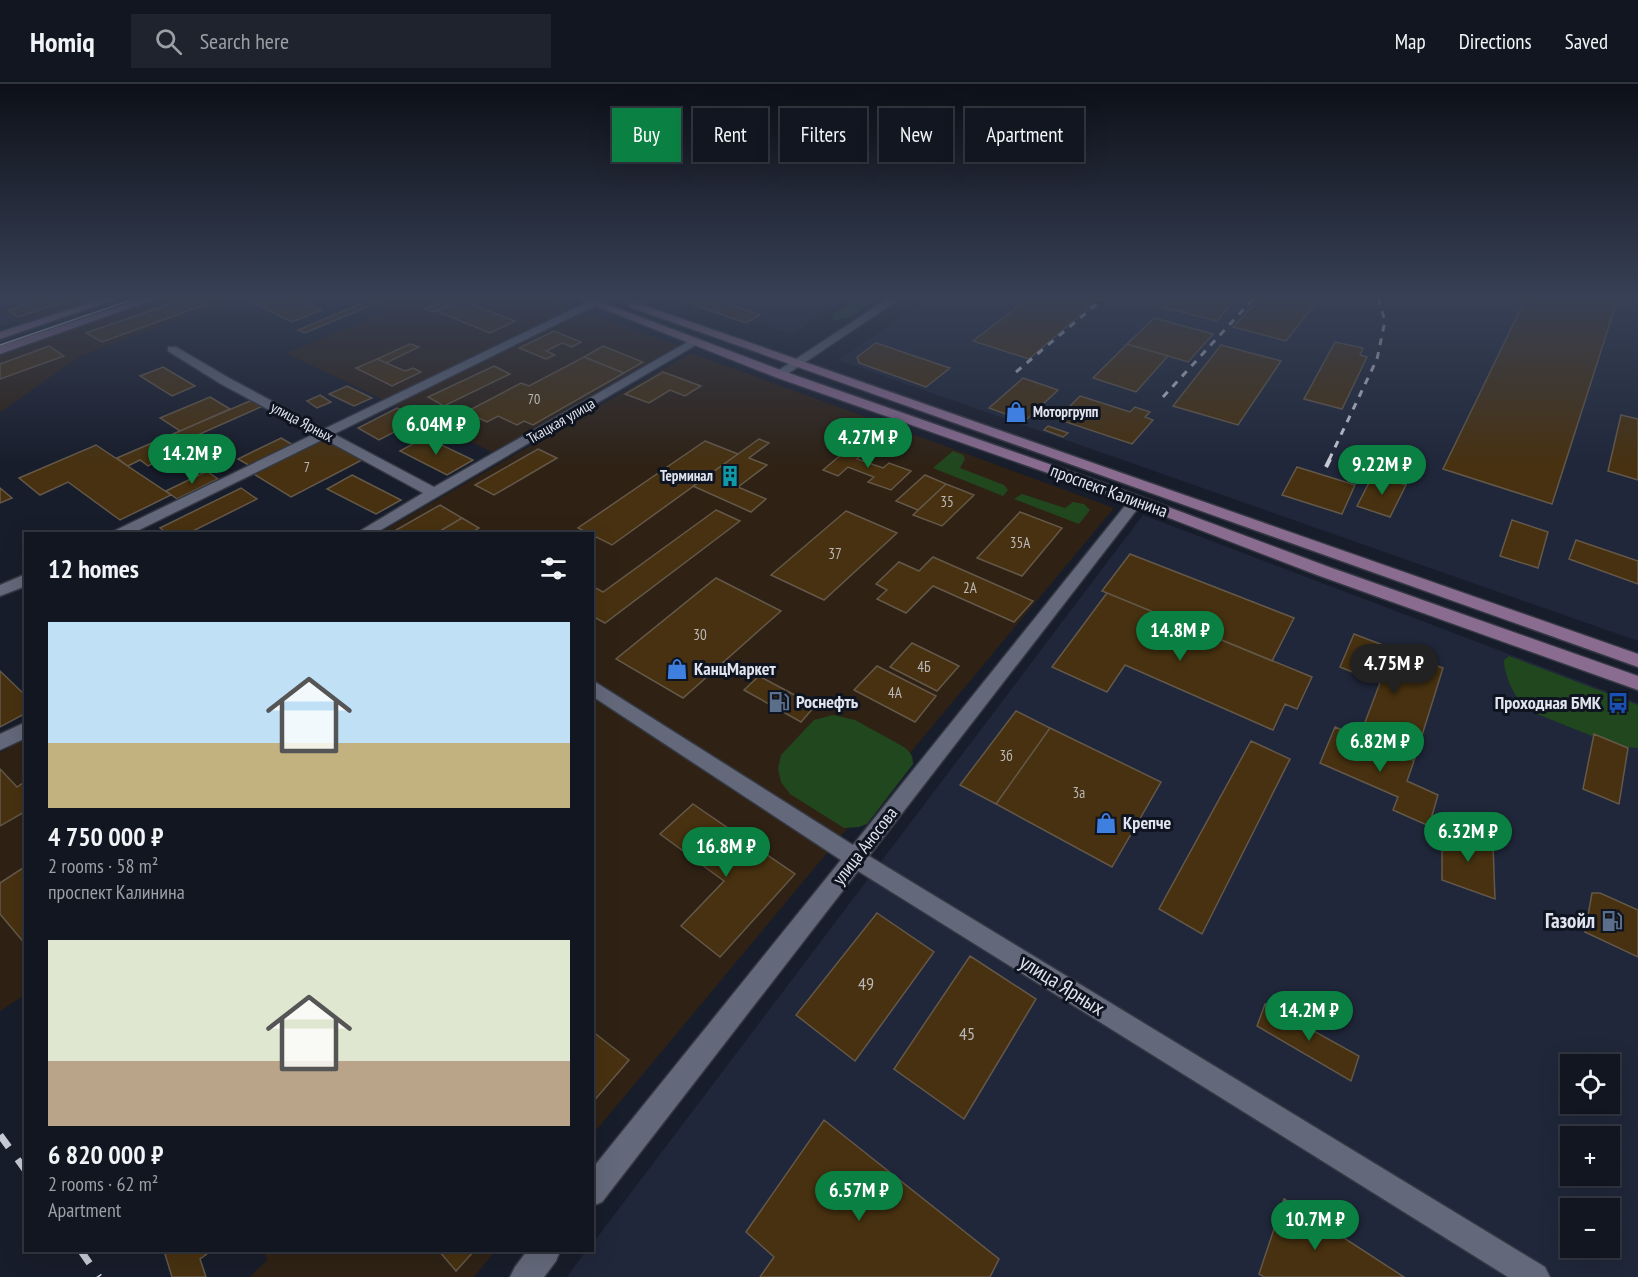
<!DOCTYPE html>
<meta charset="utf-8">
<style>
:root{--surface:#121620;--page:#1f232d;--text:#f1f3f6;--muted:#9c9fa5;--line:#31353e;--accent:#0b8043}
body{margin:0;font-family:"PT Sans Narrow",sans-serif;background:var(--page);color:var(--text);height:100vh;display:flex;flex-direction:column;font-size:22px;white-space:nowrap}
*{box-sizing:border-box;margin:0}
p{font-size:20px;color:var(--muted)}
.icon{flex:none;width:33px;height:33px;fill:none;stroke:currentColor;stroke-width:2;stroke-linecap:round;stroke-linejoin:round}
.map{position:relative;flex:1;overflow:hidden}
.drawer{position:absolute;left:24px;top:448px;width:570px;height:720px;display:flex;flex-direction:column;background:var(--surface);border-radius:0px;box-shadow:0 6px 24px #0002,0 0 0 2px var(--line)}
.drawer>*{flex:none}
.guide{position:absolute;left:612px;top:24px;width:570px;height:54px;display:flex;gap:12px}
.buttons{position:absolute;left:1560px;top:970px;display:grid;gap:12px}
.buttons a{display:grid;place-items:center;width:60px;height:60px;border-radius:0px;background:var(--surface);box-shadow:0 6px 24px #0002,0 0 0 2px var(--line);font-size:30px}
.price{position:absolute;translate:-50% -51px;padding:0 14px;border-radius:21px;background:var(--accent);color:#fff;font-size:20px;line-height:39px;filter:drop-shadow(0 2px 3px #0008)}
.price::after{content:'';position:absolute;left:50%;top:36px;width:18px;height:14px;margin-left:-9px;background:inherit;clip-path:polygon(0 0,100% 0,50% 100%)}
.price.active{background:#222;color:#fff}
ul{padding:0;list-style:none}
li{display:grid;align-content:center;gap:12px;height:318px;padding:0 24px}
li span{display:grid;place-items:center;height:186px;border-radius:0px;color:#555}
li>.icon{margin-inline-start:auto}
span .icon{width:108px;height:108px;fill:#fffc;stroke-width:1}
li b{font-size:26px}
h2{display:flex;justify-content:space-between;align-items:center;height:72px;padding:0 24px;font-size:26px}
.tag{padding:0 21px;border-radius:0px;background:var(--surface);box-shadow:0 6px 24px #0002,0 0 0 2px var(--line);font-size:21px;line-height:54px}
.tag.active{background:var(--accent);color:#fff}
header{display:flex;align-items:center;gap:36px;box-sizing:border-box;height:84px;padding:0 30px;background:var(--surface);border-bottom:2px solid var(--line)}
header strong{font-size:28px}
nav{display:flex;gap:33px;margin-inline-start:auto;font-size:21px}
.search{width:420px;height:54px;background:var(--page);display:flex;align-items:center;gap:15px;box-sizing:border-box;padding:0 21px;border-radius:0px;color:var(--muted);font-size:22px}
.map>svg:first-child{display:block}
.commercial{fill:#2f2215}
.built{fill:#20273a;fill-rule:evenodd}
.green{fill:#21471e}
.building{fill:#473110;stroke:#645849;stroke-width:1.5}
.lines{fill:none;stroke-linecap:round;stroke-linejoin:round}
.minor-casing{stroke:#343843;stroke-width:3}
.secondary-casing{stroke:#343843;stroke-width:3}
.minor{fill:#63697a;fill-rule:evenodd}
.secondary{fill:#8a6c90;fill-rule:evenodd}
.tram{stroke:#c6cbd5;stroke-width:1.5}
.rail-far2{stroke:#c6cbd5;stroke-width:3;stroke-dasharray:7 7;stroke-linecap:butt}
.rail-far1{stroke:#c6cbd5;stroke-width:4;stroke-dasharray:9 9;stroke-linecap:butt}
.rail{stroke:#c6cbd5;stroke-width:7;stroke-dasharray:15 15;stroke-linecap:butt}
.labels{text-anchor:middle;stroke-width:6;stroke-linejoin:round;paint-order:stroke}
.far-number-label{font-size:14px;fill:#bab7b6}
.far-poi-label{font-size:15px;font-weight:bold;fill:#e0e4ee;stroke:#0f1421;text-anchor:start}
.far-street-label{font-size:15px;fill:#e0e4ee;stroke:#0f1421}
.number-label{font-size:15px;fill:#bab7b6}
.street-label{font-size:18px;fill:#e0e4ee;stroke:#0f1421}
.poi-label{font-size:18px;font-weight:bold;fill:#e0e4ee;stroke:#0f1421;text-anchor:start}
.near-number-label{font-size:18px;fill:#bab7b6}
.near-poi-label{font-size:21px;font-weight:bold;fill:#e0e4ee;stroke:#0f1421;text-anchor:end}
.near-street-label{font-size:21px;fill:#e0e4ee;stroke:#0f1421}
</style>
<header>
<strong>Homiq</strong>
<div class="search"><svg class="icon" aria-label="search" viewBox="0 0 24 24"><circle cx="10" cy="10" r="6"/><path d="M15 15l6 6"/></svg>Search here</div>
<nav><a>Map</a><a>Directions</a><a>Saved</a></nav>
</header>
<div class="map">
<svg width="1638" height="1193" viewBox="0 0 1638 1193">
<rect width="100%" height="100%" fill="#181d2b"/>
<path class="commercial" d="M36,214H102L24,240L1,225Z
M159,214H239L82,271L0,328V269Z
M355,214H549L678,262L492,368L286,269L385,228Z
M691,269L1114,424L593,1050L592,450H378Z
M25,654V911L0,927V669Z
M264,1167H495L474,1193H250L267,1176Z"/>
<path class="built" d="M0,214H36L1,225L19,237L0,243Z
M673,214H850L791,250L751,237L746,239Z
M929,214H1638V557L838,276Z
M1143,431L1638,619V1193H567L586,1167H592L593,1159ZM1570,981H1610V1020H1570ZM1570,1053H1610V1092H1570ZM1570,1125H1610V1164H1570Z"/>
<path class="green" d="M861,214H879L849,233L834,237L832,230Z
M953,367L963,371L965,375L960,384L1004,401L1008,406L1003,412L933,384Z
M1022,410L1065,424L1073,418L1084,420L1090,426L1079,440L1014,415Z
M1509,572L1638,621V664L1617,662L1527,626C1515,614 1504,592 1504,576Z
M833,631L855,636L904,663C910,668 913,671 913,680L867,740L859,743L844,744L790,710L781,698L778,685L781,671L814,636Z"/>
<path class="building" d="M46,214H60L66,217L18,233L8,226Z
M187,214H194L207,220L102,258L86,249Z
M243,214H295L322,226L292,238Z
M362,214H394L377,220Z
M451,214H464L433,228L425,225Z
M673,214H709L760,231L746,239Z
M1029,214H1100L1029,275L973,257Z
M1171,214H1236L1217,237L1162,223Z
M1260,214H1320L1286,257L1233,243Z
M1526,214H1618L1552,420L1443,385Z
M461,216L515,237L490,249L436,227Z
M360,220L367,223L305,249L298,246Z
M1154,234L1213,250L1188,278L1127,260Z
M554,247L581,258L572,263L562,259L546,267L555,271L546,275L519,264Z
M1335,258L1363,264L1360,271L1367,273L1342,325L1304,315Z
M876,259L950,284L926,303L859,279L857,273Z
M410,260L419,263L386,279L377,275Z
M1127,260L1168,272L1136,308L1093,294Z
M1221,261L1281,277L1238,341L1173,322Z
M49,262L64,272L0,295V280Z
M603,262L643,278L624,289L584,273Z
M584,273L624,289L533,341L524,337L517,341L498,332L487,338L466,328L521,299L529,302Z
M377,275L405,287L413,284L421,288L392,302L356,284Z
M494,282L510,290L444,322L428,313Z
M163,283L195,302L172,312L140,292Z
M663,288L701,302L685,312L670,306L649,319L625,310Z
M1023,294L1058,306L1025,337L989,324Z
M347,302L372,314L354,322L329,310Z
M320,311L331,318L317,324L307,317Z
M1080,312L1130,328L1135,323L1150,328L1145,333L1153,336L1132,360L1057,335Z
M210,313L230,325L180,347L160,334Z
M252,316L263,322L159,368L167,373L148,382L140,376L128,382L117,374Z
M397,324L419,335L379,356L358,344Z
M1621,331L1638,335V396L1608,387Z
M1048,342L1068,349L1063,353L1044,346Z
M425,353L473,376L447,391L400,367Z
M281,354L295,362L252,383L238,375Z
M323,355L362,376L291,413L252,389Z
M759,355L769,359L749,374L767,381L738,403L766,415L751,428L693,402Z
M705,357L738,370L612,461L578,444Z
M96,361L171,411L120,436L68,398L40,411L19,394Z
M849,364L864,369L857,375L883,384L889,379L911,387L891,406L868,398L874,393L848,383L838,392L823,386Z
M538,365L557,374L494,411L475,401Z
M1297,383L1355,401L1342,430L1282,411Z
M207,387L218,395L177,415L166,407Z
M352,391L401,416L376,430L327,405Z
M925,391L946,400L918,426L896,417Z
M1373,391L1406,401L1390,433L1357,422Z
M946,400L974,411L942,442L913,431Z
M0,404L12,414L0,419Z
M241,404L257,415L187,450H168L160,444Z
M440,421L462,434L435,450H389Z
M716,426L740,437L605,539L592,532V502L603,508Z
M846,427L897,449L824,516L771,491Z
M1020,428L1062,444L1022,492L977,474Z
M462,434L479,444L469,450H435Z
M1512,436L1548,448L1538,484L1500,472Z
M1576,456L1638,477V500L1569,475Z
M1130,470L1294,534L1272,577L1102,507Z
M933,473L1033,517L1014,538L933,502L906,529L877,515L887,506L876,500L899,478L919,487Z
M716,494L781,527L683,614L616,575Z
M1107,509L1312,593L1297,625L1285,620L1273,646L1125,581L1107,608L1052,583Z
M1354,550L1443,584L1414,677L1359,654L1380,599L1340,583Z
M912,559L959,582L937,607L890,583Z
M877,582L936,612L915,638L854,606Z
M0,587L26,612V629L0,643Z
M759,592L789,608L815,622L801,638L744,606Z
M1016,627L1050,644L996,720L960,701Z
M1335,643L1414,677L1407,697L1438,711L1429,742L1393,726L1398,713L1320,679Z
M1050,644L1161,698L1112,783L996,720Z
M1594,650L1628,664L1619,720L1583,705Z
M1251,657L1290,675L1202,850L1159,825Z
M0,685L17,703L26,697V727L0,742Z
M693,720L795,790L720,873L681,842L724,797L660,750Z
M1442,744L1493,761L1495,815L1442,796Z
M26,782V861L0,830V799Z
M1592,809H1600L1638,826V873L1585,848Z
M877,829L934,868L855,977L796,931Z
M970,872L1036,915L964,1035L894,985Z
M1265,920L1359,972L1351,997L1257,942Z
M592,947L629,976L592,1019Z
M824,1036L999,1175L990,1193H760L774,1173L746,1148Z
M1284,1115L1404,1193H1264L1259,1190Z
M164,1167H211L200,1175L206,1193H172Z
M439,1167H474L456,1187Z"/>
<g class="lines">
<defs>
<path id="minor" d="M889,214H901L783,293H775L773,290Z
M594,215L599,218L598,220L334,350L434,403L691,256H699L701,258L374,450H355L423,409L324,355L131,450H111L114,447L314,350L221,300L168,267V263H176L229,294L324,345Z
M1137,412L1144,416L1142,419L869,772L1545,1183L1550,1193H1508L858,787L602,1118L592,1122V1085L841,776L592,612V596L853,761L1132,413Z
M26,490V502L0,512V501Z
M26,638V654L0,666V650Z
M527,1167H560L556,1177L544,1193H510L515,1183Z"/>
<path id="secondary" d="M105,214H119L0,255V248Z
M144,214H158L0,270V262Z
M576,214H590L783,287L1109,401L1329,483L1638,592V606L1317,491L1099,407L775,293Z
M634,218L1638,570V583L630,223L629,221Z"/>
</defs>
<use href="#minor" class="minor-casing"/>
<use href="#secondary" class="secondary-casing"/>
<use href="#minor" class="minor"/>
<use href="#secondary" class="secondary"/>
<path class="tram" d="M0,261L137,214"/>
<path class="rail-far2" d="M1016,288L1104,214
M1163,313L1254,214
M1329,376L1377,275L1385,237L1378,214"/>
<path class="rail-far1" d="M1326,383L1330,375"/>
<path class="rail" d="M0,1051L26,1087
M81,1167L99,1193"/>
</g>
<linearGradient id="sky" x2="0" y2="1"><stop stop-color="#0d1018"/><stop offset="0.56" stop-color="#374055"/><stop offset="1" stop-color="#374055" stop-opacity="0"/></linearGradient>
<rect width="1638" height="381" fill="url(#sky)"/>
<defs>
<symbol id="shop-bare" viewBox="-9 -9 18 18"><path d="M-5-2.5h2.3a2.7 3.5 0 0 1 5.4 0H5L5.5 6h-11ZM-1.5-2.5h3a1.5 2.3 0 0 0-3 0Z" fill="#3f7fe0" stroke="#0f1421" stroke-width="2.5" paint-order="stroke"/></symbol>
<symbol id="building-bare" viewBox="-9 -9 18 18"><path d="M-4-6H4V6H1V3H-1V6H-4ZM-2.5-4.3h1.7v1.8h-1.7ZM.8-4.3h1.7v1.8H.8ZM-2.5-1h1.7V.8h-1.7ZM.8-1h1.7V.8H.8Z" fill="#0f9aa8" stroke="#0f1421" stroke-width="2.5" paint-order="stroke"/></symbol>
<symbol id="fuel-bare" viewBox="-9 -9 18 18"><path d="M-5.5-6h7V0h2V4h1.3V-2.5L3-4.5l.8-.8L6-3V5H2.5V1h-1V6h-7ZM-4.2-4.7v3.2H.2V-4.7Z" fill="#5c6f8a" stroke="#0f1421" stroke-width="2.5" paint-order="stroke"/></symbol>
<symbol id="bus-bare" viewBox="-9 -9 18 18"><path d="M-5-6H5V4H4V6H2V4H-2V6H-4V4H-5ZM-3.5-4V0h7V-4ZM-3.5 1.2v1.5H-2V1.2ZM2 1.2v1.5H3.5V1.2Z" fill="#1a4fb4" stroke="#0f1421" stroke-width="2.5" paint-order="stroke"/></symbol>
</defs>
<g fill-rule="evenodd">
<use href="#shop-bare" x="1001" y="313" width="30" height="30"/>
<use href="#building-bare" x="715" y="377" width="30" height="30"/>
<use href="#shop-bare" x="662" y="570" width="30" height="30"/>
<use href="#fuel-bare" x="764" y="603" width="30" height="30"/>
<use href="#bus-bare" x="1603" y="604" width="30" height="30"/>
<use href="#shop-bare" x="1091" y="724" width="30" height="30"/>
<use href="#fuel-bare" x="1597" y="822" width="30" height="30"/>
</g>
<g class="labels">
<g class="far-number-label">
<text x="534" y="320">70</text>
<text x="307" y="388">7</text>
</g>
<g class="far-poi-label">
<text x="1033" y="333">Моторгрупп</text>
<text x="713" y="397" text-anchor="end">Терминал</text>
</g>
<g class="far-street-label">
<text transform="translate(561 337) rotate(-30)" y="5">Ткацкая улица</text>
<text transform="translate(302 338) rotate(28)" y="5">улица Ярных</text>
</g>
<g class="number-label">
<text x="947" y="423">35</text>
<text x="1020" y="464">35А</text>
<text x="835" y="475">37</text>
<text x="970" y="509">2А</text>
<text x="700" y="556">30</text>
<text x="924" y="588">4Б</text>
<text x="895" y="614">4А</text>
<text x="1006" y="677">3б</text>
<text x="1079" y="714">3а</text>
</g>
<g class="street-label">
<text transform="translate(1109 407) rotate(20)" y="6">проспект Калинина</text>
<text transform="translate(865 762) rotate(-52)" y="6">улица Аносова</text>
</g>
<g class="poi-label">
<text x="694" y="591">КанцМаркет</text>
<text x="796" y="624">Роснефть</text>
<text x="1601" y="625" text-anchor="end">Проходная БМК</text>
<text x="1123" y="745">Крепче</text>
</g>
<g class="near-number-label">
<text x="866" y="906">49</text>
<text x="967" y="956">45</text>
</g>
<g class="near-poi-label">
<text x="1595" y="844">Газойл</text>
</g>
<g class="near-street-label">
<text transform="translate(1062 901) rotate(32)" y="7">улица Ярных</text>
</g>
</g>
</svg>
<div class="buttons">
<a><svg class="icon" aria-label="locate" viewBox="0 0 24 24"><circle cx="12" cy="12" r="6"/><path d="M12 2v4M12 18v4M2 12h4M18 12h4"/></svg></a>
<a>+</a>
<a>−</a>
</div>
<b class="price" style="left:436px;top:372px">6.04M ₽</b>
<b class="price" style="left:868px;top:385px">4.27M ₽</b>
<b class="price" style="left:192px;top:401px">14.2M ₽</b>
<b class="price" style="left:1382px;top:412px">9.22M ₽</b>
<b class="price" style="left:1180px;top:578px">14.8M ₽</b>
<b class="price active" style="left:1394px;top:611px">4.75M ₽</b>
<b class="price" style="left:1380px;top:689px">6.82M ₽</b>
<b class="price" style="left:1468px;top:779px">6.32M ₽</b>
<b class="price" style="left:726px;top:794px">16.8M ₽</b>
<b class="price" style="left:1309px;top:958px">14.2M ₽</b>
<b class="price" style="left:859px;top:1138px">6.57M ₽</b>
<b class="price" style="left:1315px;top:1167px">10.7M ₽</b>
<div class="guide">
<a class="tag active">Buy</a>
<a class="tag">Rent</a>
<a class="tag">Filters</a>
<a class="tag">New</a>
<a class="tag">Apartment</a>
</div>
<section class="drawer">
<h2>12 homes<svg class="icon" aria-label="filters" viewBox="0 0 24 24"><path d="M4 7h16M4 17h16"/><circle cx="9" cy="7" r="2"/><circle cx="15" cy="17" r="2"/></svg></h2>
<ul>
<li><span style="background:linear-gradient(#bfe0f5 65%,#c2b280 0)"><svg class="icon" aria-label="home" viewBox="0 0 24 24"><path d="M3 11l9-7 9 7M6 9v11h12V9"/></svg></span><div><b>4 750 000 ₽</b><p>2 rooms · 58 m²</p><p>проспект Калинина</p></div></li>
<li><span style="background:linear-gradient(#dfe7d0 65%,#b9a48a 0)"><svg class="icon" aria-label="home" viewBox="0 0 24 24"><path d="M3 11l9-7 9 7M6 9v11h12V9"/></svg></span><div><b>6 820 000 ₽</b><p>2 rooms · 62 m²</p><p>Apartment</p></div></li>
</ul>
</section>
</div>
